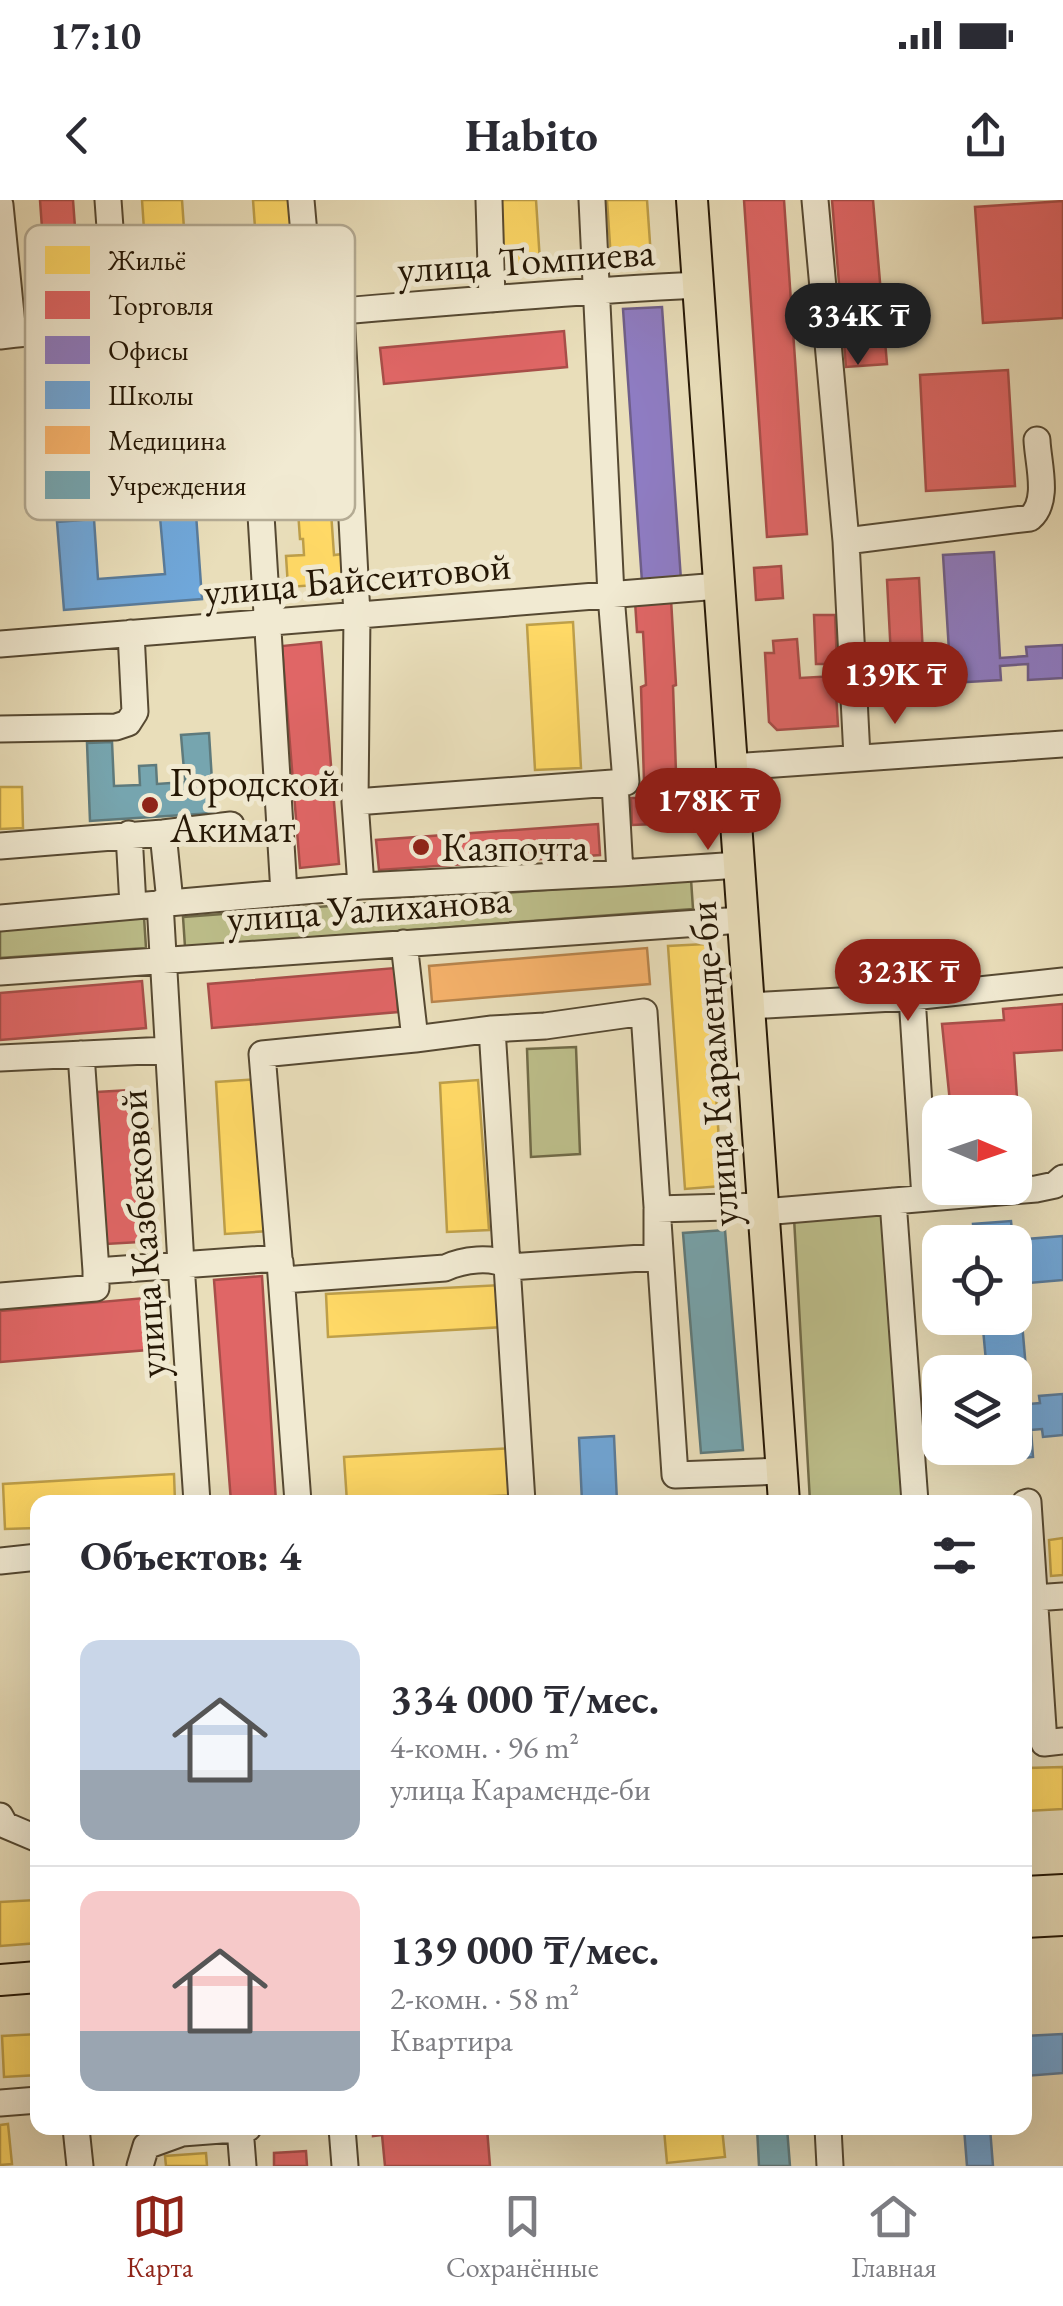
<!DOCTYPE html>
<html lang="ru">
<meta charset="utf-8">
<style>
:root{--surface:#fff;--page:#f2f2f3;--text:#2b2b33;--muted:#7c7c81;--line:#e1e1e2;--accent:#8f2418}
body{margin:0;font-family:"EB Garamond",serif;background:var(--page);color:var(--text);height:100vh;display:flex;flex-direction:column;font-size:38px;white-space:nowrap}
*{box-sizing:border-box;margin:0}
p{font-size:32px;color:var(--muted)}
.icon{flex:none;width:55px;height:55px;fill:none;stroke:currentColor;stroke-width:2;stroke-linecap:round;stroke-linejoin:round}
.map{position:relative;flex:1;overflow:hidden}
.panel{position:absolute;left:30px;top:1295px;width:1002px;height:640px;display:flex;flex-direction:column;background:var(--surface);border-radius:20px;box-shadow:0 10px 40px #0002}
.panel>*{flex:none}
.needle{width:65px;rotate:92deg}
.buttons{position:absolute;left:922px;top:895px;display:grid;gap:20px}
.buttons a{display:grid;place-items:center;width:110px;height:110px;border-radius:20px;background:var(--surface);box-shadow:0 10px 40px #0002;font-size:50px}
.price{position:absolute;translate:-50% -85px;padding:0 22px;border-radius:35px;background:var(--accent);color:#fff;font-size:32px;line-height:65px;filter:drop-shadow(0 2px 5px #0008)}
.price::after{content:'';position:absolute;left:50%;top:60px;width:30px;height:22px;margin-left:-15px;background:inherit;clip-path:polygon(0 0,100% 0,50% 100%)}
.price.active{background:#222;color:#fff}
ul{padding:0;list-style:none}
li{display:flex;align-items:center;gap:30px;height:250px;padding:0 50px}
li+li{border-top:2px solid var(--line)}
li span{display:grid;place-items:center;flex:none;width:280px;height:200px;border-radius:20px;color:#555}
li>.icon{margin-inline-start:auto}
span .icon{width:120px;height:120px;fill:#fffc;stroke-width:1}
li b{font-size:42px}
h2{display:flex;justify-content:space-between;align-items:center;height:120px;padding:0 50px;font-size:42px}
.status{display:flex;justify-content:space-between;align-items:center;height:70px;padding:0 50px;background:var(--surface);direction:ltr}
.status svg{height:28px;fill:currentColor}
header{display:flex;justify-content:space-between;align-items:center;height:130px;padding:0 50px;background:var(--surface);font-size:45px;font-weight:700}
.tab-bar{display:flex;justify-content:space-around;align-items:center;height:140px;border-top:2px solid var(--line);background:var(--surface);font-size:28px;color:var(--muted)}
.tab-bar a{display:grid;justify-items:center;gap:5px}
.tab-bar .active{color:var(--accent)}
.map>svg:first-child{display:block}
.green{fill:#bdbf8b;stroke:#716b48;stroke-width:2.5}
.homes{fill:#ffd966;stroke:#be9f49;stroke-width:2.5}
.shops{fill:#e06666;stroke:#a84e49;stroke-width:2.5}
.offices{fill:#8e7cc3;stroke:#6e5e8a;stroke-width:2.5}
.schools{fill:#6fa8dc;stroke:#597c9c;stroke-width:2.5}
.health{fill:#f6b26b;stroke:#b7844c;stroke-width:2.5}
.public{fill:#76a5af;stroke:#5e7a7c;stroke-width:2.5}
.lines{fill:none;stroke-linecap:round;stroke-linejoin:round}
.minor-casing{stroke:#564932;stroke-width:29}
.major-casing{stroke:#251705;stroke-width:34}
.minor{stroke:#f1ead2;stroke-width:25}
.major{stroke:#e9deba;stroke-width:30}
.poi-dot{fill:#8f2418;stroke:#f1ead2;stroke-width:4}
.labels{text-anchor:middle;stroke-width:10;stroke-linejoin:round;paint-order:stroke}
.street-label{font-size:40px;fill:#251705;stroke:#f1ead2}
.poi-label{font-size:40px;fill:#251705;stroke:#f1ead2;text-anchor:start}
.key{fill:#f1ead2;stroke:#b4ab94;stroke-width:2.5}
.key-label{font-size:28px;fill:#251705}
</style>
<div class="status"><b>17:10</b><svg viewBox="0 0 49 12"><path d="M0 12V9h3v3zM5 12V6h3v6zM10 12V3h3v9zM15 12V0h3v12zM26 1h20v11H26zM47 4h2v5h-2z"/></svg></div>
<header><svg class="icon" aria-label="back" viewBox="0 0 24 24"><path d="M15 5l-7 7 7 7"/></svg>Habito<svg class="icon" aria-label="share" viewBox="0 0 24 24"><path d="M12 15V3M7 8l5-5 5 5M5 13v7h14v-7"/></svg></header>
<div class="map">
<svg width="1063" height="1966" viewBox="0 0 1063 1966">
<rect width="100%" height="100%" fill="#e9deba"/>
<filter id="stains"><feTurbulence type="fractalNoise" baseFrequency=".002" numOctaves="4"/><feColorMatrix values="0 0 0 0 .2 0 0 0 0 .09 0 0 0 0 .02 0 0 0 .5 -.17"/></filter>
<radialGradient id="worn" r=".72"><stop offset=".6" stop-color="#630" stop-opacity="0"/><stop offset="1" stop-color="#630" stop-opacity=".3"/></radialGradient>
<path class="green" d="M691,679L693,709L185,747L183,717Z
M144,717L146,748L0,758V727Z
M576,847L580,954L531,957L527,849Z
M890,1013L910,1302H810L794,1018Z"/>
<path class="homes" d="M142,0H182L188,86L148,89Z
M253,0H294L300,80L259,83Z
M498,0H536L540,62L502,65Z
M607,0H647L651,57L611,60Z
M330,138L332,166L321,167L334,355L343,354L345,383L288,387L286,356L304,355L303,339H300L289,184L292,183L291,170L273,171L271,142Z
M573,422L581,568L535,570L527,425Z
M0,587H22L23,628L0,629Z
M706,744L722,986L685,989L668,746Z
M259,879L269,1031L225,1034L216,882Z
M478,880L489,1030L447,1032L440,883Z
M502,1085L504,1127L328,1137L326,1094Z
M513,1248L516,1295L347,1302L344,1257Z
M174,1274L175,1302H38V1328L5,1329L3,1284Z
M1063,1338V1375L1051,1376L1049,1340Z
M1063,1567V1609L1027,1611V1568Z
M36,1700L38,1743L0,1746V1702Z
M38,1834V1875L4,1877L2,1836Z
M8,1924L12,1964L0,1965V1925Z
M690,1928H722L725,1957L667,1963L664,1930Z
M206,1953L207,1966H166L165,1956Z"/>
<path class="shops" d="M40,0H73L80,96L47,99Z
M744,0H784L807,334L767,337Z
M832,0H873L887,164L846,167Z
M1063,1V118L983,123L975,7Z
M564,131L567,167L384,184L380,148Z
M1008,170L1015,286L926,291L920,175Z
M781,366L783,398L756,400L754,368Z
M919,378L924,474L892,476L887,380Z
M671,399L676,485L673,486L677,602H680L681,623L632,625L631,598H650V581H644L641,487L646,485L643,432H637L635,401Z
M814,415H835L837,464H816Z
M797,439L800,478L835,476L838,526L777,530L769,522L765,453H774L773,441Z
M321,442L339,664L300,668L282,446Z
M598,624L600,655L379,670L376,640Z
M395,768L398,812L212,828L208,784Z
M142,781L146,828L0,840V793Z
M1063,804V850L1014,853L1018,913L951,912L942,824L1004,820L1003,809Z
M148,889L156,1041L106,1044L97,892Z
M262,1076L276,1302H231L214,1080Z
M156,1097L160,1149L0,1162V1111Z
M373,1928H487L490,1966H385L382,1935L373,1936Z
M306,1951L307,1966H274V1953Z"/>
<path class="offices" d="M662,107L681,380L642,382L623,109Z
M994,352L1000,458L1027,456L1026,447L1063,445V478L1028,480V464L1000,466L1001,480L951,483L943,355Z"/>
<path class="schools" d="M196,314L202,399L64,410L57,322L94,319L98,379L165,374L160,317Z
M1011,1021L1013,1042H975L973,1024Z
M1063,1036V1080L1029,1083L1028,1075L1018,1076L1029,1204L1040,1203L1039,1196L1063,1194V1235L1043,1237L1042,1229L1031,1230L1033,1257L994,1261L993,1248H1015V1172H987L982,1118H1015V1049L1028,1047L1027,1039Z
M614,1236L617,1302H582L579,1238Z
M1063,1834V1873L1025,1876V1836Z
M964,1928H990L993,1966H967Z"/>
<path class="health" d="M647,748L650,784L432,802L429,766Z"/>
<path class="public" d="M209,533L214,613L90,621L87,543L112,542L114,586L140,585L139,566L156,565L157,584L185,582L181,535Z
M725,1030L743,1250L701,1253L683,1033Z
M757,1928H787L790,1966H759Z"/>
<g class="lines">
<defs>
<path id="minor" d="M108,0L117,125
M301,0L311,114
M489,0L492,99
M815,0L846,341L857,557
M0,5L13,134
M341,111L357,415L355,602L626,582L611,395L592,0
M249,118L284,693
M0,136C88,126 177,124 265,117C410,106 553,92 698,85
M846,341L1030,318C1050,301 1038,264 1037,240
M0,444L719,386
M0,529L116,527L128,523L135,512L131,433
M732,567L1063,544
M615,583L620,673
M355,602L361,686
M163,633L170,702
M129,634L133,706
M0,646L163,633L231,625
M160,703L181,1064L197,1302
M0,718L361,686L620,673L739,665
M404,743L415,839
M0,772L742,720
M912,797L925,998
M749,806L912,797L1063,781
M492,829L522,1302
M81,854L96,1071L279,1058L262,854L415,839L492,829L545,826L644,812L675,1275L781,1271
M0,858L168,850
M893,1001L915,1302
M763,1012L1036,989L1055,985L1063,978
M280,1062L298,1302
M283,1080L445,1068C462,1060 493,1055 509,1067L657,1057V1009L763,1006
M0,1096L96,1088V1071
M1025,1303L1028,1302L1044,1543L1063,1541
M0,1361L38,1357
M1034,1398L1063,1396
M0,1616L5,1625L38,1639
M0,1903L38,1900
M76,1928L80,1966
M240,1928L243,1966
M342,1928L345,1966
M828,1928L830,1966
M140,1966L146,1946L182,1933L248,1928"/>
<path id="major" d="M692,0L784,1302
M1025,1692L1063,1690
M1025,1722L1063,1720
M0,1780L38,1777"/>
</defs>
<use href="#minor" class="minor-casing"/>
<use href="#major" class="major-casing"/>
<use href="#minor" class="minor"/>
<use href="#major" class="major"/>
</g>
<g class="poi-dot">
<circle cx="150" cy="605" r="10"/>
<circle cx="421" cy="647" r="10"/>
</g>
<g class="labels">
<g class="street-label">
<text transform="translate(526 60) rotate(-4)" y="14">улица Томпиева</text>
<text transform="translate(357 378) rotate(-5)" y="14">улица Байсеитовой</text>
<text transform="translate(369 708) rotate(-4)" y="14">улица Уалиханова</text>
<text transform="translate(713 864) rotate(-94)" y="14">улица Караменде-би</text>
<text transform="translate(142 1034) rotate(-94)" y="14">улица Казбековой</text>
</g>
<g class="poi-label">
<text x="170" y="596">Городской<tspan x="170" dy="46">Акимат</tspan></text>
<text x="441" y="661">Казпочта</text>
</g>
</g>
<rect x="25" y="25" width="330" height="295" rx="15" class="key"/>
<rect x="45" y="46" width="45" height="28" fill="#ffd966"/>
<rect x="45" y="91" width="45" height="28" fill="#e06666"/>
<rect x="45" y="136" width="45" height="28" fill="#8e7cc3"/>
<rect x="45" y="181" width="45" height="28" fill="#6fa8dc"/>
<rect x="45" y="226" width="45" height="28" fill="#f6b26b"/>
<rect x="45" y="271" width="45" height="28" fill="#76a5af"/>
<g class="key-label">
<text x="108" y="70">Жильё</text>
<text x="108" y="115">Торговля</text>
<text x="108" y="160">Офисы</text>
<text x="108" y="205">Школы</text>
<text x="108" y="250">Медицина</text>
<text x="108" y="295">Учреждения</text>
</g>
<rect width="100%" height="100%" filter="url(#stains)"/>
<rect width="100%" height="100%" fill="url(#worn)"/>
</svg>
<div class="buttons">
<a><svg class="needle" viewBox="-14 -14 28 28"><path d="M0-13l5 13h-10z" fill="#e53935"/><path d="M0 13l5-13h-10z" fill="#7c7c81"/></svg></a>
<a><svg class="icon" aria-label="locate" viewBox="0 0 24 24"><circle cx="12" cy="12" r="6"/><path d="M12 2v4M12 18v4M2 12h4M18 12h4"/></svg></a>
<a><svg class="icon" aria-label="layers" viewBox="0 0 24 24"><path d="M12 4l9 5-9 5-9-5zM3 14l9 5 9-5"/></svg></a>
</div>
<b class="price active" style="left:858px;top:168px">334K ₸</b>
<b class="price" style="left:895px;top:527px">139K ₸</b>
<b class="price" style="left:708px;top:653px">178K ₸</b>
<b class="price" style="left:908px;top:824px">323K ₸</b>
<section class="panel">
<h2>Объектов: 4<svg class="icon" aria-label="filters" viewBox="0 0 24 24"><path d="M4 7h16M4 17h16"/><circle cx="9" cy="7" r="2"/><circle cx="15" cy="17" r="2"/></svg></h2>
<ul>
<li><span style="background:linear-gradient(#c9d6e8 65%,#9aa5b1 0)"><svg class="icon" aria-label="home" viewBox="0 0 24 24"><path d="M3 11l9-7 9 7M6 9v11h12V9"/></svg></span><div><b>334 000 ₸/мес.</b><p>4-комн. · 96 m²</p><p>улица Караменде-би</p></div></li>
<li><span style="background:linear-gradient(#f6c9c9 70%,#9aa5b1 0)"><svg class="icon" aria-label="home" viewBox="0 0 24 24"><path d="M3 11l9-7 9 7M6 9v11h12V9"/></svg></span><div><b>139 000 ₸/мес.</b><p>2-комн. · 58 m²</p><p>Квартира</p></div></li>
</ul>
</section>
</div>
<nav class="tab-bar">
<a class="active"><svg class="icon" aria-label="map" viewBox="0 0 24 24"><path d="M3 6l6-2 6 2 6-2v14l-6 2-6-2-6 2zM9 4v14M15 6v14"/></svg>Карта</a>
<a><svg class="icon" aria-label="saved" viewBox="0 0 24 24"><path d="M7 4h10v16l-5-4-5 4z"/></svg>Сохранённые</a>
<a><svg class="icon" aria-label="home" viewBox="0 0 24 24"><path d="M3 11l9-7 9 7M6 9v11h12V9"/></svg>Главная</a>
</nav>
